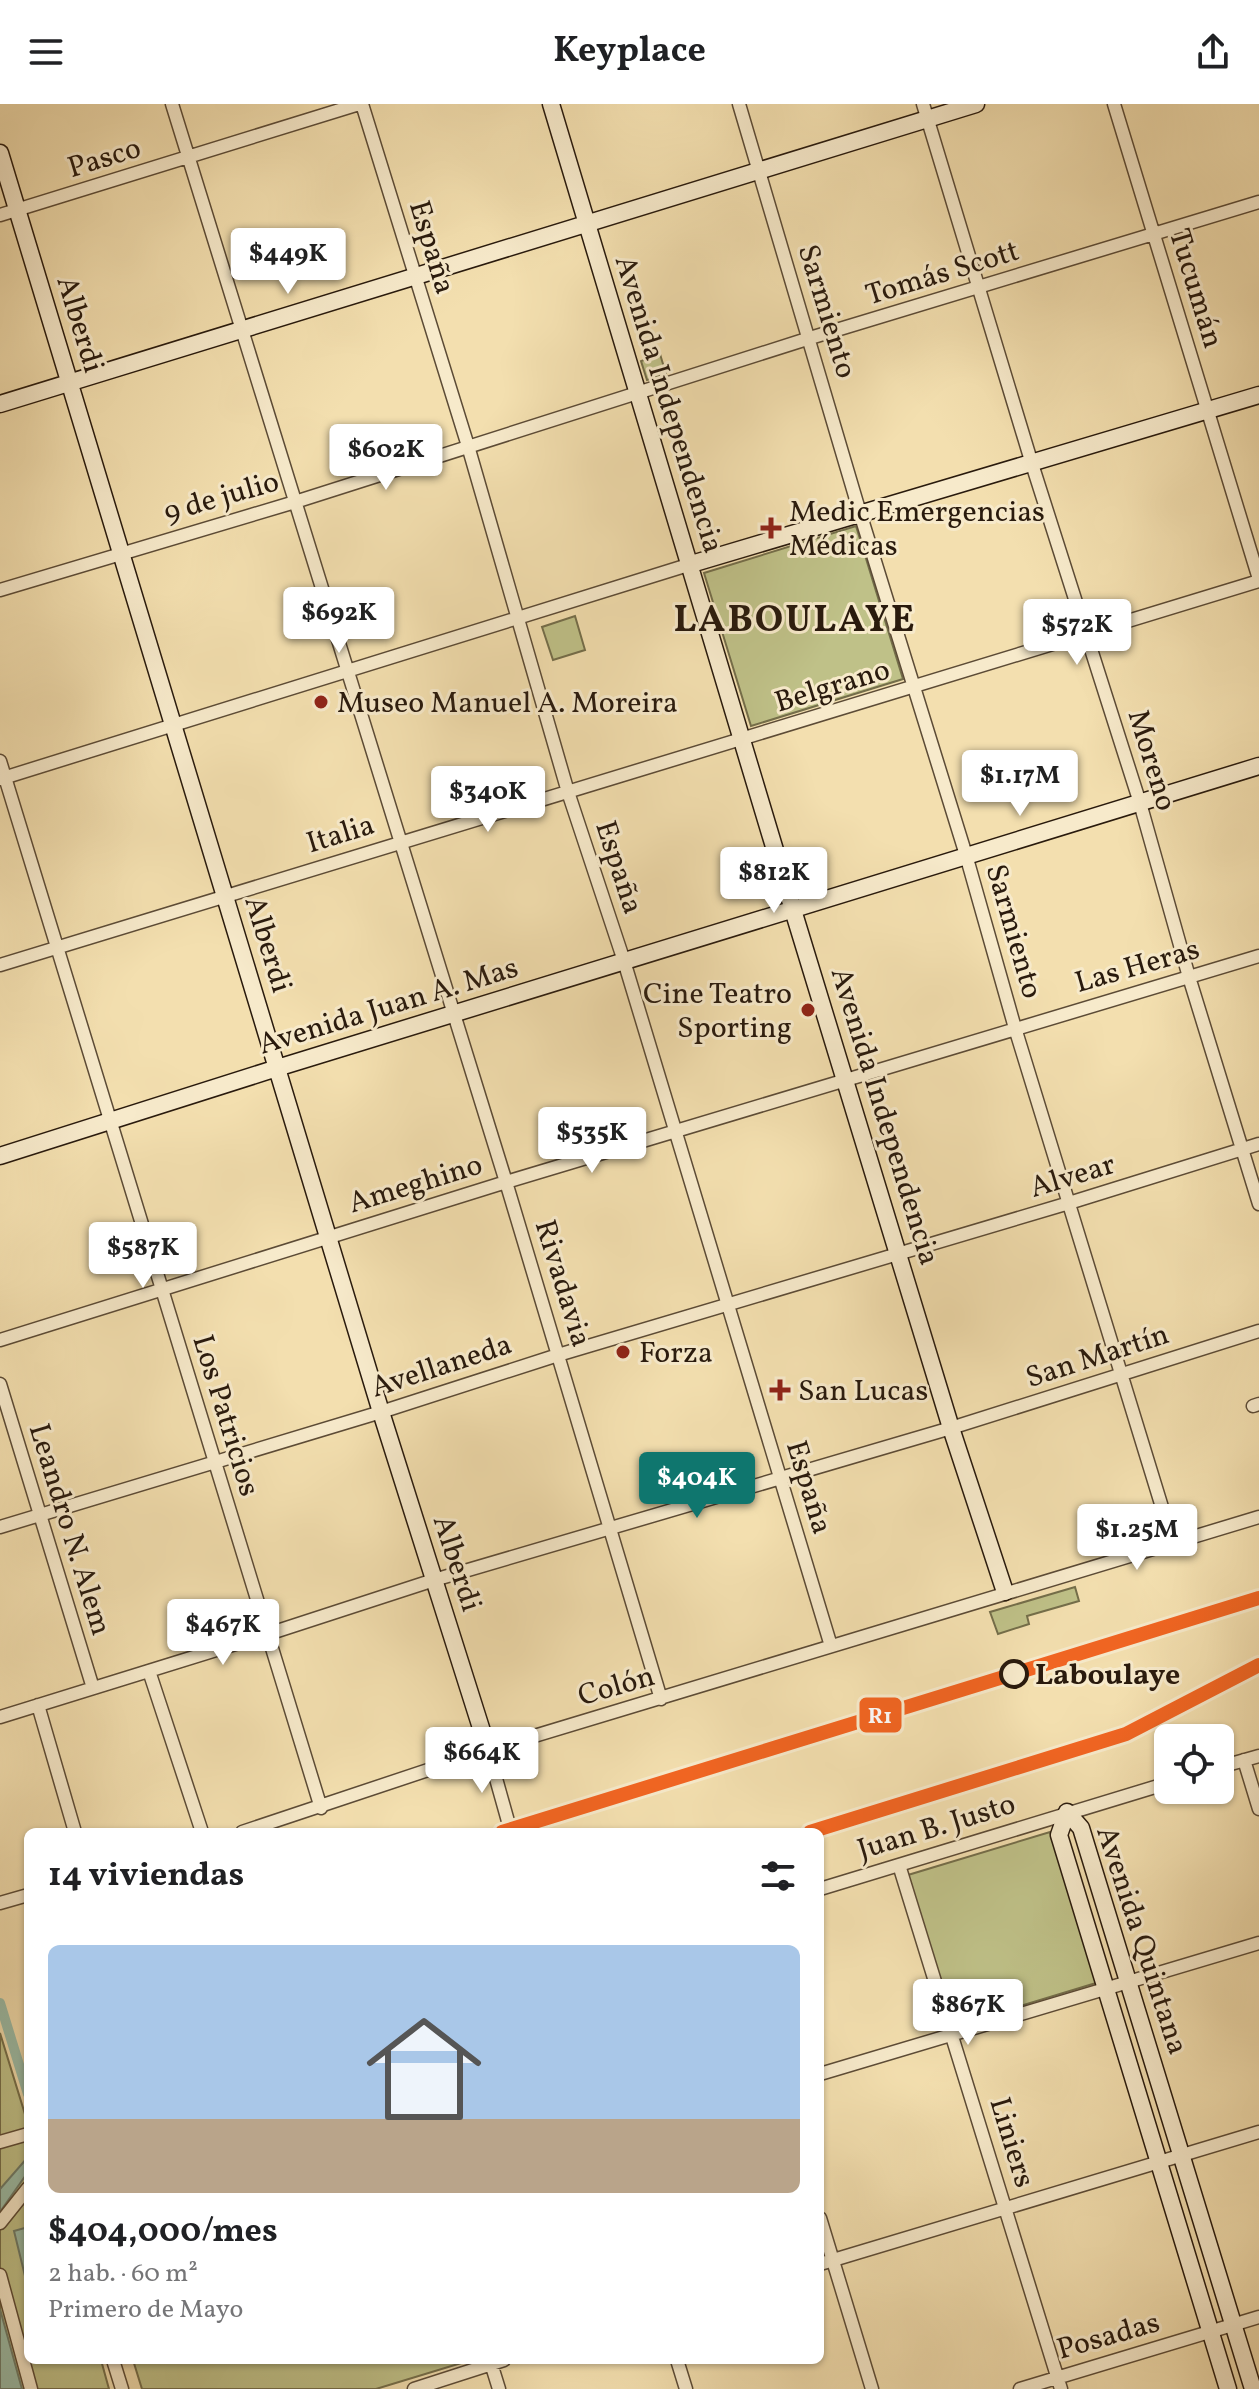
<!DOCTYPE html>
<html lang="es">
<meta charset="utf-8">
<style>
:root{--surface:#fff;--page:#f2f2f2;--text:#202124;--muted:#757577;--line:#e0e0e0;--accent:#0f766e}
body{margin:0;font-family:Vollkorn,serif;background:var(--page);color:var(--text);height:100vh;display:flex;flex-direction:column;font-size:30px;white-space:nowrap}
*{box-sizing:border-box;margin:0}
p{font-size:26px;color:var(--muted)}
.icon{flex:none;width:44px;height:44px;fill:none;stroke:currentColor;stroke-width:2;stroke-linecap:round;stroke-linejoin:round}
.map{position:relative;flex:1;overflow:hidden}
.details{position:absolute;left:24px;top:1724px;width:800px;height:536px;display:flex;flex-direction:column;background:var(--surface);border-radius:12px;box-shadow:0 2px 6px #0004}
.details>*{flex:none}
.tools{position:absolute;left:1154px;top:1620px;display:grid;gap:16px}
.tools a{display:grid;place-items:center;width:80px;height:80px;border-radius:12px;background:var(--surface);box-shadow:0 2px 6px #0004;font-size:40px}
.price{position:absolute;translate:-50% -68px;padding:0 18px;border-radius:8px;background:#fff;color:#222;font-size:26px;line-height:52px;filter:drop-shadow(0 2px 4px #0008)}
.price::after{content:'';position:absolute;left:50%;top:48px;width:24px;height:18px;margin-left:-12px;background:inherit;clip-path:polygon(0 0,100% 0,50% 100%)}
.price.selected{background:var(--accent);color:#fff}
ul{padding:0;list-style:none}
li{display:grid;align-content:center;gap:16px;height:424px;padding:0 24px}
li+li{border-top:2px solid var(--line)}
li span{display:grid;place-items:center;height:248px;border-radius:12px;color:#555}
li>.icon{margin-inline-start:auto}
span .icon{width:144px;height:144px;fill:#fffc;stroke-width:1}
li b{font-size:34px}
h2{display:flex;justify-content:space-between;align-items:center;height:96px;padding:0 24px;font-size:34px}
header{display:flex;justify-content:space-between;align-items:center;height:104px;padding:0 24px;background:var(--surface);font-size:36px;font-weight:700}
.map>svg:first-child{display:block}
.green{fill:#bfc188;stroke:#746e4a;stroke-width:2}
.water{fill:#9bbda8;stroke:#6d7c6a;stroke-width:2}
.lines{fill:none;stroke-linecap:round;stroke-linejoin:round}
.canal{stroke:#9bbda8;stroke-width:10}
.street-casing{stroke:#5c4b36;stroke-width:15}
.secondary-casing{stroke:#291a0d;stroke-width:19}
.street{stroke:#f7eacb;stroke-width:12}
.secondary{stroke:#f7eacb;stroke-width:16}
.rail-1-casing{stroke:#f7eacb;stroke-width:20}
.rail-1{stroke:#f26522;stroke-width:14}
.poi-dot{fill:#8f2418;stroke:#f7eacb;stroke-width:3}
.stop-dot{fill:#f7eacb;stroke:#291a0d;stroke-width:4}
.labels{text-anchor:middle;stroke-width:6;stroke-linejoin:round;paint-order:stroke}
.street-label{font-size:30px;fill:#291a0d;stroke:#f7eacb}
.poi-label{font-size:30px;fill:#291a0d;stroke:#f7eacb;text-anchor:start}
.stop-label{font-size:30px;font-weight:bold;fill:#291a0d;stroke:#f7eacb;text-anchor:start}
.district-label{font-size:38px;font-weight:bold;letter-spacing:2px;fill:#291a0d;stroke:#f7eacb}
.line-badge{stroke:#f7eacb;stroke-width:3}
.badge-label{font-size:22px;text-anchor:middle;font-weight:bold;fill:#fff}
</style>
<header><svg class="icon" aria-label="menu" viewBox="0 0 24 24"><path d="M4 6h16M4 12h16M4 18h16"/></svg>Keyplace<svg class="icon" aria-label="share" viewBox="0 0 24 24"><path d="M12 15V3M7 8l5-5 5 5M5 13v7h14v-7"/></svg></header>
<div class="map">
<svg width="1259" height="2285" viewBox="0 0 1259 2285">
<rect width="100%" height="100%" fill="#f3dfaf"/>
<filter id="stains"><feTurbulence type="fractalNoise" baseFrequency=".0025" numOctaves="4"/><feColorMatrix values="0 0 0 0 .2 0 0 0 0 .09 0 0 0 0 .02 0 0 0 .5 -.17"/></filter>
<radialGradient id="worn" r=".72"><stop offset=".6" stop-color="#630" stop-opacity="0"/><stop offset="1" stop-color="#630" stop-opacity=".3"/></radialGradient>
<path class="green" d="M660,250L666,270L647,276L641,257Z
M856,422L903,575L751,622L704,469Z
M575,512L585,546L553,556L542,523Z
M1075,1483L1079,1497L1027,1512L1029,1520L998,1530L990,1508Z
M1050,1728L1096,1879L954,1922L908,1771Z
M0,1929L28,2020V2256H101L109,2285H0Z
M133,2256H468V2257L376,2285H142Z"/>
<path class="water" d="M28,2053V2068L0,2108V2085Z
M28,2123V2175L26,2176L14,2127Z
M0,2205L22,2285H0Z"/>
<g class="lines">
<path class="canal" d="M0,1899L28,1990"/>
<defs>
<path id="street" d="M172,0L506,1078L661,1595
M362,0L468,342L568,688L624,857L831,1542
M739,0L860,409L966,751L1015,924L1173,1439
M923,0L1032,360L1140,699L1189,873L1259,1100
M1114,0L1259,475
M0,111L359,0
M0,486L295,398L810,234L1259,98
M0,657L321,1704
M0,675L688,461
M0,861L1259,477
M0,1236L506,1078L1259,852
M0,1280L93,1584
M1253,1302L1259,1300
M0,1423L381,1308L558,1251L1069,1099L1259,1040
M149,1567L202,1728
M38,1601L75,1728
M0,1613L268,1530L434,1476L951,1324L1259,1227
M488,1646L511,1728
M1244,1656L1259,1705
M1220,1663L1259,1652
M242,1728L488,1646L1259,1413
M899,1761L1061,2285
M820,1785L1168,1679
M0,1799L28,1791
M820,1970L1259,1839
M0,2038L28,2030
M820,2114L872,2285
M0,2119L28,2084
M820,2160L1259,2028
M0,2171L31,2285
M113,2256L122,2285
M490,2256L499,2285
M677,2256L686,2285
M414,2285L504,2256
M1020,2285L1259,2213"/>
<path id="secondary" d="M551,0L793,806L951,1324L1005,1488
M0,49L381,1308L488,1646
M0,300L976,0
M688,461L1259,291
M0,1052L277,964L1259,662
M1228,2285L1059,1731L1067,1708L1081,1724L1253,2285"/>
</defs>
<use href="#street" class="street-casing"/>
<use href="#secondary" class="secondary-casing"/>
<use href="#street" class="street"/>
<use href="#secondary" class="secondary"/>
<defs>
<path id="rail-1" d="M502,1728L1259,1494
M810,1728L1126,1630L1259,1561"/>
</defs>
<use href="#rail-1" class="rail-1-casing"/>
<use href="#rail-1" class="rail-1"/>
</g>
<g class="poi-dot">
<path d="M767 412h8v8h8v8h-8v8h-8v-8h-8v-8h8z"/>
<circle cx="321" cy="598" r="8"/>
<circle cx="808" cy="906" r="8"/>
<circle cx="623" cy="1248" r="8"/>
<path d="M776 1274h8v8h8v8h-8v8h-8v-8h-8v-8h8z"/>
</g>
<circle class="stop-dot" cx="1014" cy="1570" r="13"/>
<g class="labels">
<g class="street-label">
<text transform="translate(104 53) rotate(-17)" y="10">Pasco</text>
<text transform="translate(433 143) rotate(73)" y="10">España</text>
<text transform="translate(942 168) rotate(-17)" y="10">Tomás Scott</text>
<text transform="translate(1197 184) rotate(73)" y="10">Tucumán</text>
<text transform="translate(828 207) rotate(73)" y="10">Sarmiento</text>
<text transform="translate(81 220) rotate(73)" y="10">Alberdi</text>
<text transform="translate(670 300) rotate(73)" y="10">Avenida Independencia</text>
<text transform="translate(221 392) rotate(-16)" y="10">9 de julio</text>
<text transform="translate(832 581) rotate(-17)" y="10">Belgrano</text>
<text transform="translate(1153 656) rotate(73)" y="10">Moreno</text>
<text transform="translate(340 729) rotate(-17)" y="10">Italia</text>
<text transform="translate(620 763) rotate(72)" y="10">España</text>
<text transform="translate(1015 827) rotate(74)" y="10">Sarmiento</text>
<text transform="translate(269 840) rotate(73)" y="10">Alberdi</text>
<text transform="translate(1137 861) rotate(-16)" y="10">Las Heras</text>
<text transform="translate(388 901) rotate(-17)" y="10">Avenida Juan A. Mas</text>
<text transform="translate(886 1012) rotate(73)" y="10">Avenida Independencia</text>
<text transform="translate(1072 1071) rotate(-17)" y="10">Alvear</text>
<text transform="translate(415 1079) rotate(-17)" y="10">Ameghino</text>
<text transform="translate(564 1179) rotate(73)" y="10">Rivadavia</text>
<text transform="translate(1097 1251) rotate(-18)" y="10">San Martín</text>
<text transform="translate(441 1261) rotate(-18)" y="10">Avellaneda</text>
<text transform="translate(227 1311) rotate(73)" y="10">Los Patricios</text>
<text transform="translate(810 1383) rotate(73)" y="10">España</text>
<text transform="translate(71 1425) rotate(73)" y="10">Leandro N. Alem</text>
<text transform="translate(458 1459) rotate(72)" y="10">Alberdi</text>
<text transform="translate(616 1581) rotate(-16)" y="10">Colón</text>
<text transform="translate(936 1722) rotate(-17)" y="10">Juan B. Justo</text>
<text transform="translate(1143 1836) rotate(72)" y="10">Avenida Quintana</text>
<text transform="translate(1013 2038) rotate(73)" y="10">Liniers</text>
<text transform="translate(1108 2231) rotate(-16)" y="10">Posadas</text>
</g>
<g class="poi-label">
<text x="789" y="417">Medic Emergencias<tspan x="789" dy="34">Médicas</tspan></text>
<text x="337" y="608">Museo Manuel A. Moreira</text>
<text x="792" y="899" text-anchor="end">Cine Teatro<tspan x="792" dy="34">Sporting</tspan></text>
<text x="639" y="1258">Forza</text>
<text x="798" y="1296">San Lucas</text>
</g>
<g class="stop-label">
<text x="1035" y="1580">Laboulaye</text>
</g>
<g class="district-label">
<text x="795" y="527">LABOULAYE</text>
</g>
</g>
<rect class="line-badge" x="858" y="1592" width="45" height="38" rx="8" fill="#f26522"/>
<g class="badge-label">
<text x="880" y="1619">R1</text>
</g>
<rect width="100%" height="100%" filter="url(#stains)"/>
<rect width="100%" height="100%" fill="url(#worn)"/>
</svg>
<div class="tools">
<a><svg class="icon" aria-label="locate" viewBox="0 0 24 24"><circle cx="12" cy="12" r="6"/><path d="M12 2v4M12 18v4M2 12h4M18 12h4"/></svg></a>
</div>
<b class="price" style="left:288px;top:192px">$449K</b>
<b class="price" style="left:386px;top:388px">$602K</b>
<b class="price" style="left:339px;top:551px">$692K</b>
<b class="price" style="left:1077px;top:563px">$572K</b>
<b class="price" style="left:1020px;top:714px">$1.17M</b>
<b class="price" style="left:488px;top:730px">$340K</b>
<b class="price" style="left:774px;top:811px">$812K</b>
<b class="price" style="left:592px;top:1071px">$535K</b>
<b class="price" style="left:143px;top:1186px">$587K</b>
<b class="price selected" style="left:697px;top:1416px">$404K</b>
<b class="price" style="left:1137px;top:1468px">$1.25M</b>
<b class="price" style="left:223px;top:1563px">$467K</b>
<b class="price" style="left:482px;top:1691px">$664K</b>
<b class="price" style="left:968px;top:1943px">$867K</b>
<section class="details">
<h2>14 viviendas<svg class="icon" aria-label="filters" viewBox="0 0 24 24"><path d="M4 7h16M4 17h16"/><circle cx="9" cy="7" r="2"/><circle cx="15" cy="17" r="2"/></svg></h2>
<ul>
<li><span style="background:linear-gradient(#a9c7e8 70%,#b9a48a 0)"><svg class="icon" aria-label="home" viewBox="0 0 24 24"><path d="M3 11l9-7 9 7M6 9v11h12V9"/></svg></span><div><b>$404,000/mes</b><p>2 hab. · 60 m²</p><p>Primero de Mayo</p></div></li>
</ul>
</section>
</div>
